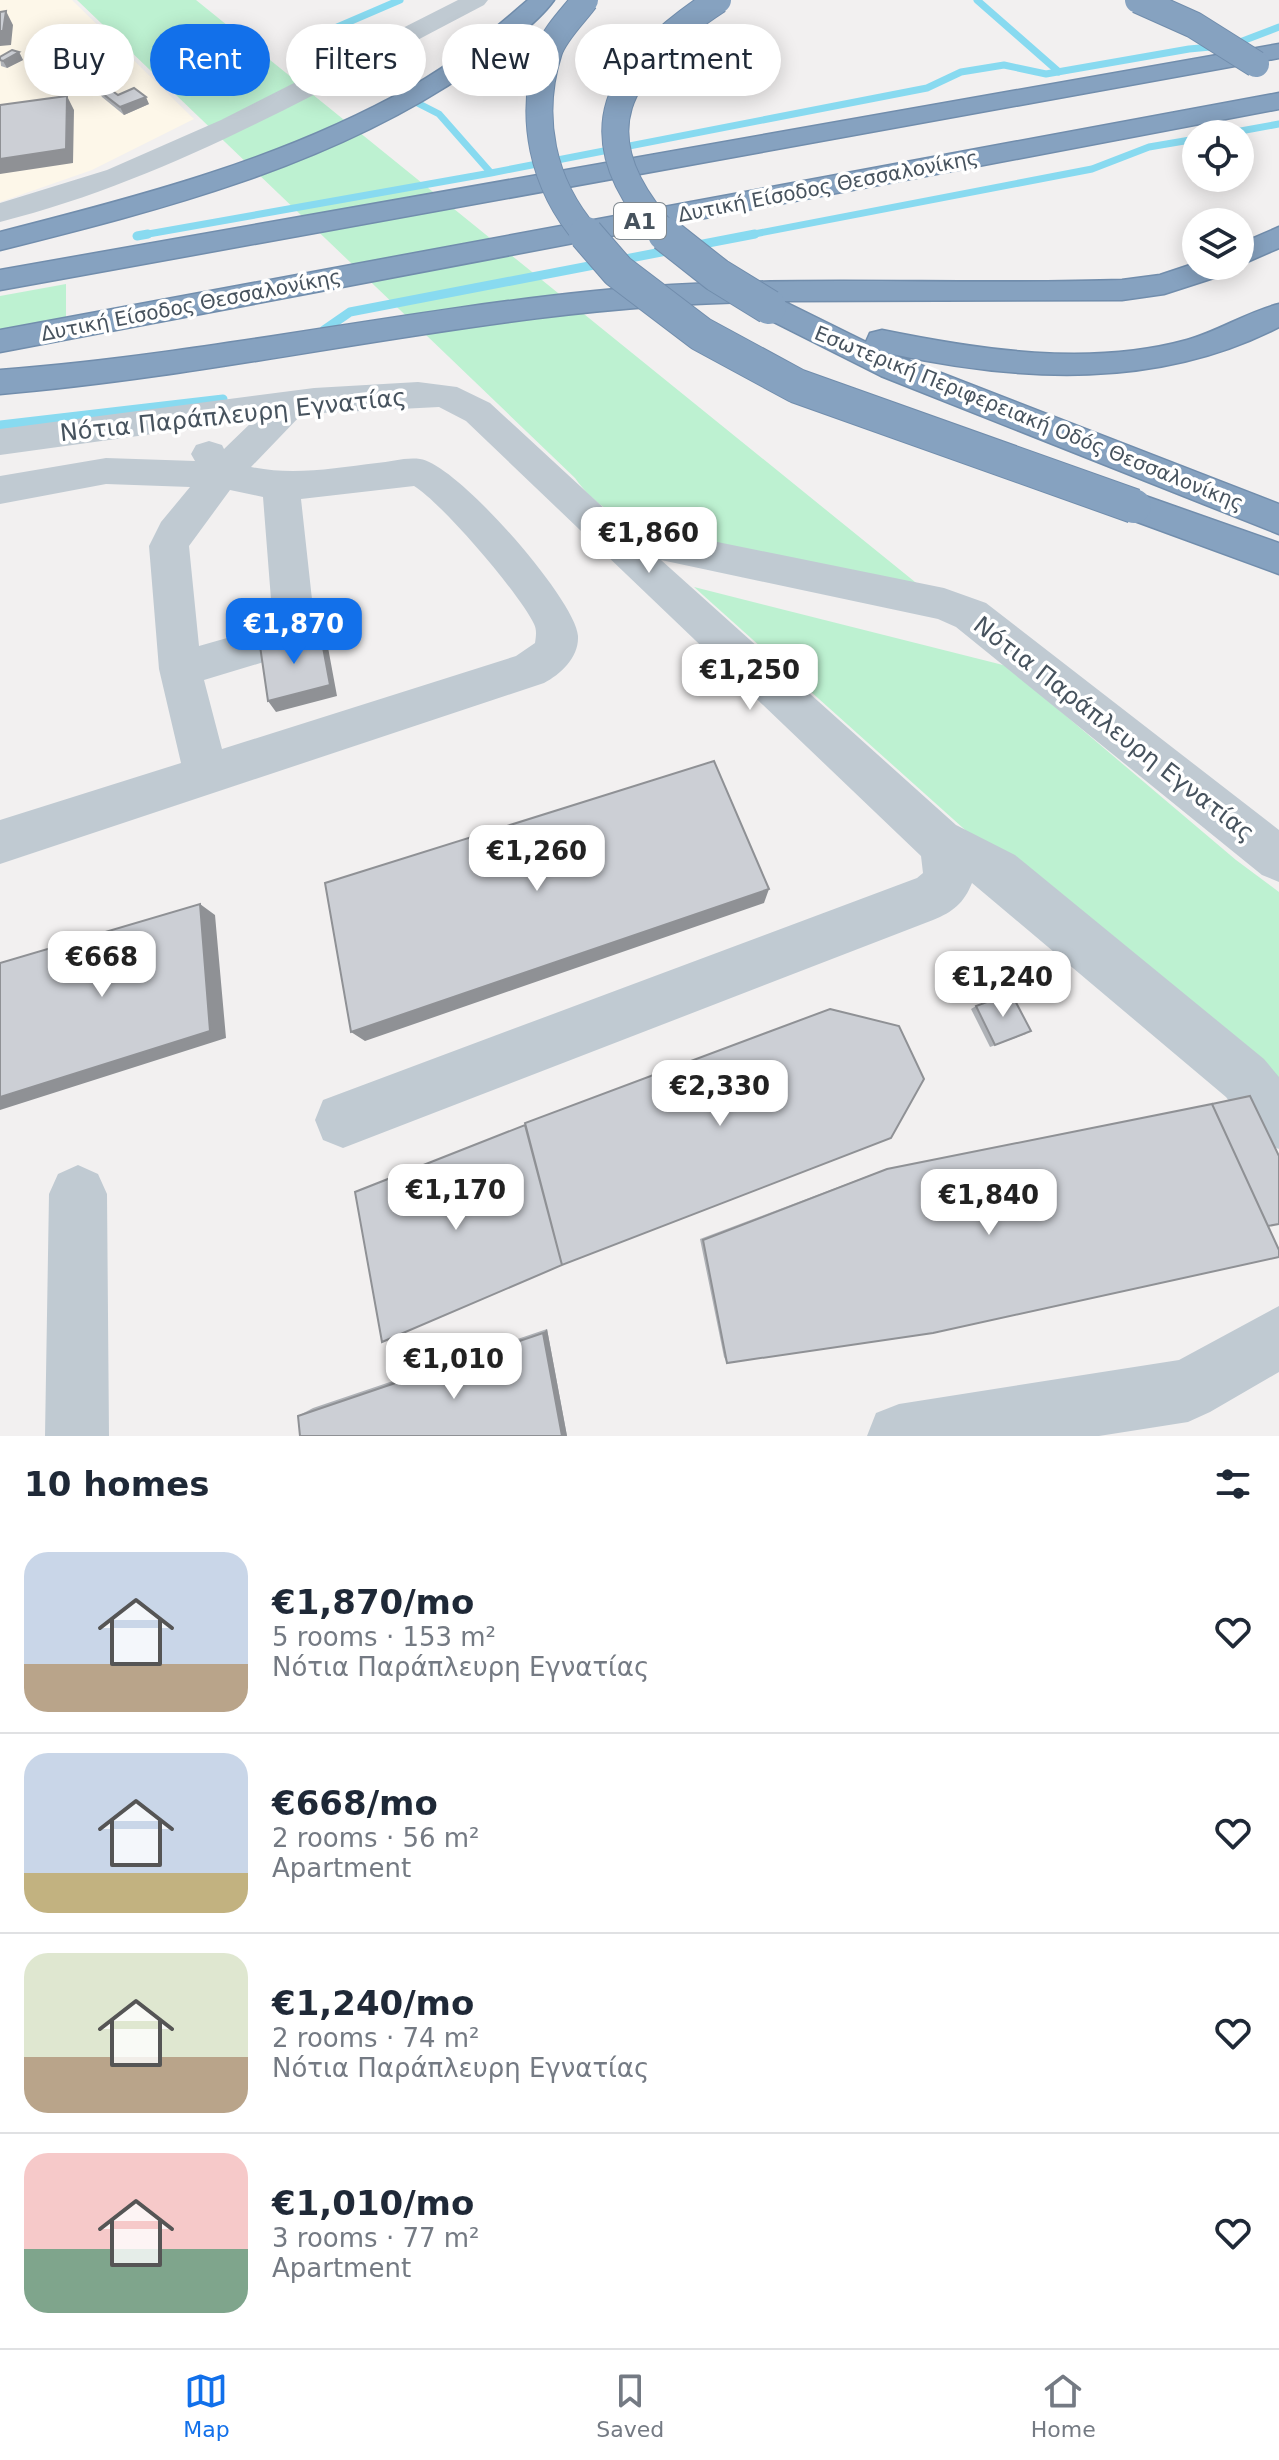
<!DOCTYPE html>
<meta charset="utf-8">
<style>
:root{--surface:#fff;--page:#f2f2f3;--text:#1f2937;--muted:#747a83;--line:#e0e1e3;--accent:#1270ea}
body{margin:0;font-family:"DejaVu Sans",sans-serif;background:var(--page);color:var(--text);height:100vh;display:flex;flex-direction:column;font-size:30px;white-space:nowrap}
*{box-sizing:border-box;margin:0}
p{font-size:26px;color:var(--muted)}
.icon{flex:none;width:44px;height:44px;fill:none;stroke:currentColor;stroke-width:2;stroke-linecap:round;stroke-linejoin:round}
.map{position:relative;height:1436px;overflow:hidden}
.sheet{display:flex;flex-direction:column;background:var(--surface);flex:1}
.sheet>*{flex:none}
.guide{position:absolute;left:24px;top:24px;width:800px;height:72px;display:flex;gap:16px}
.tools{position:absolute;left:1182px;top:120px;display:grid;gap:16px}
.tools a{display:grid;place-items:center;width:72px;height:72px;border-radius:50%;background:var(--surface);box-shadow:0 4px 20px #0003;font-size:40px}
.price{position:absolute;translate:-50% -68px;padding:0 18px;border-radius:16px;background:#fff;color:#222;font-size:26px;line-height:52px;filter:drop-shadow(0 2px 4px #0008)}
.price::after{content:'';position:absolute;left:50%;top:48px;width:24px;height:18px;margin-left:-12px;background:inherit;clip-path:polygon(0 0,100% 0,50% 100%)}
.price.current{background:var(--accent);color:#fff}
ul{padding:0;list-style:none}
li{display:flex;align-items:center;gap:24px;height:200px;padding:0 24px}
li+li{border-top:2px solid var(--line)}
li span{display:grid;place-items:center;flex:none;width:224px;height:160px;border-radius:24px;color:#555}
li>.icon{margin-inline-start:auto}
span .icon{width:96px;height:96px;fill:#fffc;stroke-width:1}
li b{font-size:34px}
h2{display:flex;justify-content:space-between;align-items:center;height:96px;padding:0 24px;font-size:34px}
.tag{padding:0 28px;border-radius:36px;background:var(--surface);box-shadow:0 4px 20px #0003;font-size:28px;line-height:72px}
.tag.current{background:var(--accent);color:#fff}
.tab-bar{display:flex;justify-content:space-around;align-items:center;height:112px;border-top:2px solid var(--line);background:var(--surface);font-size:22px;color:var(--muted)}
.tab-bar a{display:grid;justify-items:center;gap:4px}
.tab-bar .current{color:var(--accent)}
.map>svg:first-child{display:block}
.commercial{fill:#fdf7e9}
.green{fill:#bdf1d1}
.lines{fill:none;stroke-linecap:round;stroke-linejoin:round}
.stream-far1{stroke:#88daf0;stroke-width:7}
.stream{stroke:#88daf0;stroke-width:9}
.highway-casing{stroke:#718dac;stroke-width:3}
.minor{fill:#c0cad2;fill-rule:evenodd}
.highway{fill:#86a2c0;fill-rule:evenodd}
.highway-bridge-far1-casing{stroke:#718dac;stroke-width:28;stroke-linecap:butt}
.highway-bridge-casing{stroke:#718dac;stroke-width:36;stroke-linecap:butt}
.highway-bridge-far1{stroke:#86a2c0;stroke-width:26}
.highway-bridge{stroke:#86a2c0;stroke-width:34}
.wall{fill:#afb2b7}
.shaded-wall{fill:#8f9195}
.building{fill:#cccfd5;stroke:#8f9195;stroke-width:2}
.labels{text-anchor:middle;stroke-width:7;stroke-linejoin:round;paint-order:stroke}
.far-street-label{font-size:20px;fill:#47535e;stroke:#fff}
.shield{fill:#fff;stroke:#7e878e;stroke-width:2}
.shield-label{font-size:22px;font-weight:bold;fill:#47535e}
.street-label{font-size:24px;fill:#47535e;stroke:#fff}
</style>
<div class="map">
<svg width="1279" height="1436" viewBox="0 0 1279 1436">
<rect width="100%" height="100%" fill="#f2f0f0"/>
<path class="commercial" d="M0,0H72L194,119L92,170L0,202Z"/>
<path class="green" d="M77,0H196L920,586L658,535C624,521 596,508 575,478Z
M66,284V318L0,330V296Z
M694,587L1007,666L1236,860L1279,892V1111Z"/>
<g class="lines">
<path class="stream-far1" d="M400,0L300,43L439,114L491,173L927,88L961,72L1004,65L1046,74L1189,49L1232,45L1279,27
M977,0L1059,72
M1224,134L1279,124
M137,236L491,173
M744,236L1092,169L1149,147L1196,139"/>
<path class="stream" d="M137,236L148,234
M324,330L350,312L755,234
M0,425L223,399"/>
<defs>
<path id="highway" d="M528,0H554C536,25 496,53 470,71C329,167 163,209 0,250V232C142,196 283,159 411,87C454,63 491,32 528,0Z
M1279,44V58L0,290V270Z
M1279,93V109L0,352V330Z
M1279,227V248L1240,265V244Z
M1196,263V266H1233L1229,273L1164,294L1122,300L783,301L866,342L870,333L882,330C980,350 1089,367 1187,340C1219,331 1247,312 1279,304V327C1158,389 1022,382 892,354L1279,504V534L881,376L758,314L753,307L757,302C502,305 253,373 0,394V370C200,355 396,311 595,291C770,273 946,286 1122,280L1160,275Z
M1134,492L1279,543V574L1121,516L1115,506L1121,496Z"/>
</defs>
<use href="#highway" class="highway-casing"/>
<path class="minor" d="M458,0H488L484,5C328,86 172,179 0,222V203L107,170L221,120Z
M418,382L457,387L490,403L619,522L944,588L986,603L1279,830V882L1262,875L956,627L938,619L661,560L956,825L1015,855L1264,1059L1279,1077V1149L1259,1141L1226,1097L972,883C964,903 953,912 933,920L343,1148L323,1140L315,1120L323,1100L917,878L923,873L921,856L466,421L439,407L302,414L251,467C294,476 334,468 377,463C390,462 406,457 420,459C456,463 576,600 578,636C579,657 561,674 544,683L0,864V820L181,763L159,669L149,546L161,522L190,487L106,484L0,504V476L106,458L195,461L191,454L196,445L209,441L222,445L224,449L254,420L0,455V429L314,388ZM414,486C442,503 519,593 534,624C537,630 536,636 535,643L516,656L222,749L204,680L310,648L316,636L301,499ZM230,490L263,497L273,625L199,646L189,546Z
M78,1165L98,1174L107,1194L109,1436H45L49,1194L58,1174Z
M1279,1306V1372L1210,1412L1188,1422L1099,1436H867L876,1413L899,1404L1179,1360Z"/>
<use href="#highway" class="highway"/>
<defs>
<path id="highway-bridge-far1" d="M585,0C574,15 555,33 549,51C528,117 542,184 587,236
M1138,0L1194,25L1256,64
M667,236C573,134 617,66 718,0"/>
<path id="highway-bridge" d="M586,234L618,271L701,334L797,386L1134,506
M665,234L717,275L769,307"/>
</defs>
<use href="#highway-bridge-far1" class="highway-bridge-far1-casing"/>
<use href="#highway-bridge" class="highway-bridge-casing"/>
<use href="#highway-bridge-far1" class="highway-bridge-far1"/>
<use href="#highway-bridge" class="highway-bridge"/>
</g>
<path class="wall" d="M19,52L23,60L7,68L1,66L0,57Z
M98,90L118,95L149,104L124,115L102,97Z
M976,1006L1026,1034L990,1047L971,1009Z
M1250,1096L727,1363L724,1357L700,1239L878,1172Z
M547,1329L567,1436H300L298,1416L313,1408Z"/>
<path class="shaded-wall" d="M6,11L13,25L11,45L0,46V31Z
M19,52L23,60L7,68L3,61Z
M67,96L74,110L73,163L0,174V159Z
M146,97L149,104L124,115L120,107Z
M320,631L327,642L337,696L276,712L268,701Z
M769,889L764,903L365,1041L351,1032Z
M200,904L215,915L226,1038L0,1110V1097Z
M547,1329L567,1436H562L543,1333Z"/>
<path class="building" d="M6,11L3,31H0V12Z
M12,50L19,52L3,61L0,60V57Z
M107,87L118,95L134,88L146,97L120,107L98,90Z
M67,96L66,149L0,159V105Z
M320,631L330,685L268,701L260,646Z
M714,761L769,889L351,1032L325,883Z
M200,904L210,1031L0,1097V963Z
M1011,993L1031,1031L995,1045L976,1006Z
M830,1009L899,1026L924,1079L891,1138L562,1265L525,1123Z
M1250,1096L1279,1156V1224L1268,1226L1212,1104Z
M1212,1104L1279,1250V1257L933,1333L727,1363L703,1240L887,1169Z
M525,1125L562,1265L382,1342L355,1192Z
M543,1333L562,1436H300L298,1416Z"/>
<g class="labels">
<g class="far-street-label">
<text transform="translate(828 186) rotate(-11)" y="7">Δυτική Είσοδος Θεσσαλονίκης</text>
<text transform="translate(191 305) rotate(-11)" y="7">Δυτική Είσοδος Θεσσαλονίκης</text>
<text transform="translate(1029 418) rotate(22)" y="7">Εσωτερική Περιφερειακή Οδός Θεσσαλονίκης</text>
</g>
<rect class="shield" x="614" y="203" width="52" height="36" rx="6"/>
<g class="shield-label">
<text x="640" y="229">Α1</text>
</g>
<g class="street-label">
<text transform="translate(233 415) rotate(-6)" y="8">Νότια Παράπλευρη Εγνατίας</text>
<text transform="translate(1114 729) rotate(38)" y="8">Νότια Παράπλευρη Εγνατίας</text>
</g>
</g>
</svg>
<div class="tools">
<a><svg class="icon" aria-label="locate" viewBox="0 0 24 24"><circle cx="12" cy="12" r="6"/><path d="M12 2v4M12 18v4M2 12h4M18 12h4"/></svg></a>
<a><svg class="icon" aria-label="layers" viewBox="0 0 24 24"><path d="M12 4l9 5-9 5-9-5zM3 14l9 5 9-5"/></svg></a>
</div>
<b class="price" style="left:649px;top:575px">€1,860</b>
<b class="price current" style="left:294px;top:666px">€1,870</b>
<b class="price" style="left:750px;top:712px">€1,250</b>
<b class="price" style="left:537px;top:893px">€1,260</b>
<b class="price" style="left:102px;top:999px">€668</b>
<b class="price" style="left:1003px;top:1019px">€1,240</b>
<b class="price" style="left:720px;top:1128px">€2,330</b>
<b class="price" style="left:456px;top:1232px">€1,170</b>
<b class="price" style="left:989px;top:1237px">€1,840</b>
<b class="price" style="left:454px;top:1401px">€1,010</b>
<div class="guide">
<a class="tag">Buy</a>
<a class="tag current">Rent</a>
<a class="tag">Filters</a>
<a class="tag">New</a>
<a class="tag">Apartment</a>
</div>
</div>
<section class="sheet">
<h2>10 homes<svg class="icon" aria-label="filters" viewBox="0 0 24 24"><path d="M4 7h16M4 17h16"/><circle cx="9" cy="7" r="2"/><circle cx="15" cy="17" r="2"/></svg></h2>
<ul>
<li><span style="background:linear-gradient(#c9d6e8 70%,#b9a48a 0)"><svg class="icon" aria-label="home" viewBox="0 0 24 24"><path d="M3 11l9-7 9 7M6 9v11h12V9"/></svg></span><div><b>€1,870/mo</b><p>5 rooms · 153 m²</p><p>Νότια Παράπλευρη Εγνατίας</p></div><svg class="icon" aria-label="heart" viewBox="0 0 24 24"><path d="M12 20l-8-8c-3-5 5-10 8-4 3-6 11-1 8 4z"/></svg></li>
<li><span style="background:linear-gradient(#c9d6e8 75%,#c2b280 0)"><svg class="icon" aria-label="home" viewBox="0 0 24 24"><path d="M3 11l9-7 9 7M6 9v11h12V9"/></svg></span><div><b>€668/mo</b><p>2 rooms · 56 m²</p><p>Apartment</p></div><svg class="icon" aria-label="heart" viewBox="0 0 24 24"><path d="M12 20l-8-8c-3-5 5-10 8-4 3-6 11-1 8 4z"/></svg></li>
<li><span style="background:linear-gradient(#dfe7d0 65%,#b9a48a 0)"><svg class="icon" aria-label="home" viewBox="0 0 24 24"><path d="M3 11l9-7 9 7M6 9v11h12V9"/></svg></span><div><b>€1,240/mo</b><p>2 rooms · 74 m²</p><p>Νότια Παράπλευρη Εγνατίας</p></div><svg class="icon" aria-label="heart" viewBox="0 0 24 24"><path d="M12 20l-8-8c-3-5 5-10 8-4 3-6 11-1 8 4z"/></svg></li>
<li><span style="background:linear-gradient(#f6c9c9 60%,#7fa58c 0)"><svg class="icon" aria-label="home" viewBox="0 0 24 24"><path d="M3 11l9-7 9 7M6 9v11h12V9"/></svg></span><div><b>€1,010/mo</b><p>3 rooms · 77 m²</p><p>Apartment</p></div><svg class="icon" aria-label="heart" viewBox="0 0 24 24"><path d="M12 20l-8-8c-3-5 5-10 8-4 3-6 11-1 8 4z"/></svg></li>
</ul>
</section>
<nav class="tab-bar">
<a class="current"><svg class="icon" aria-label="map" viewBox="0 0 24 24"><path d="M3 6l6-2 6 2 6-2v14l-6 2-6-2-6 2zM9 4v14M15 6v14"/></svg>Map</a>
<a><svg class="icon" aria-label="saved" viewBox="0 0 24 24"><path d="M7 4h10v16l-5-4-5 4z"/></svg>Saved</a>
<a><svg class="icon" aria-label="home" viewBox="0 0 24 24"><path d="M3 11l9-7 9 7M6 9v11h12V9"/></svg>Home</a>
</nav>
